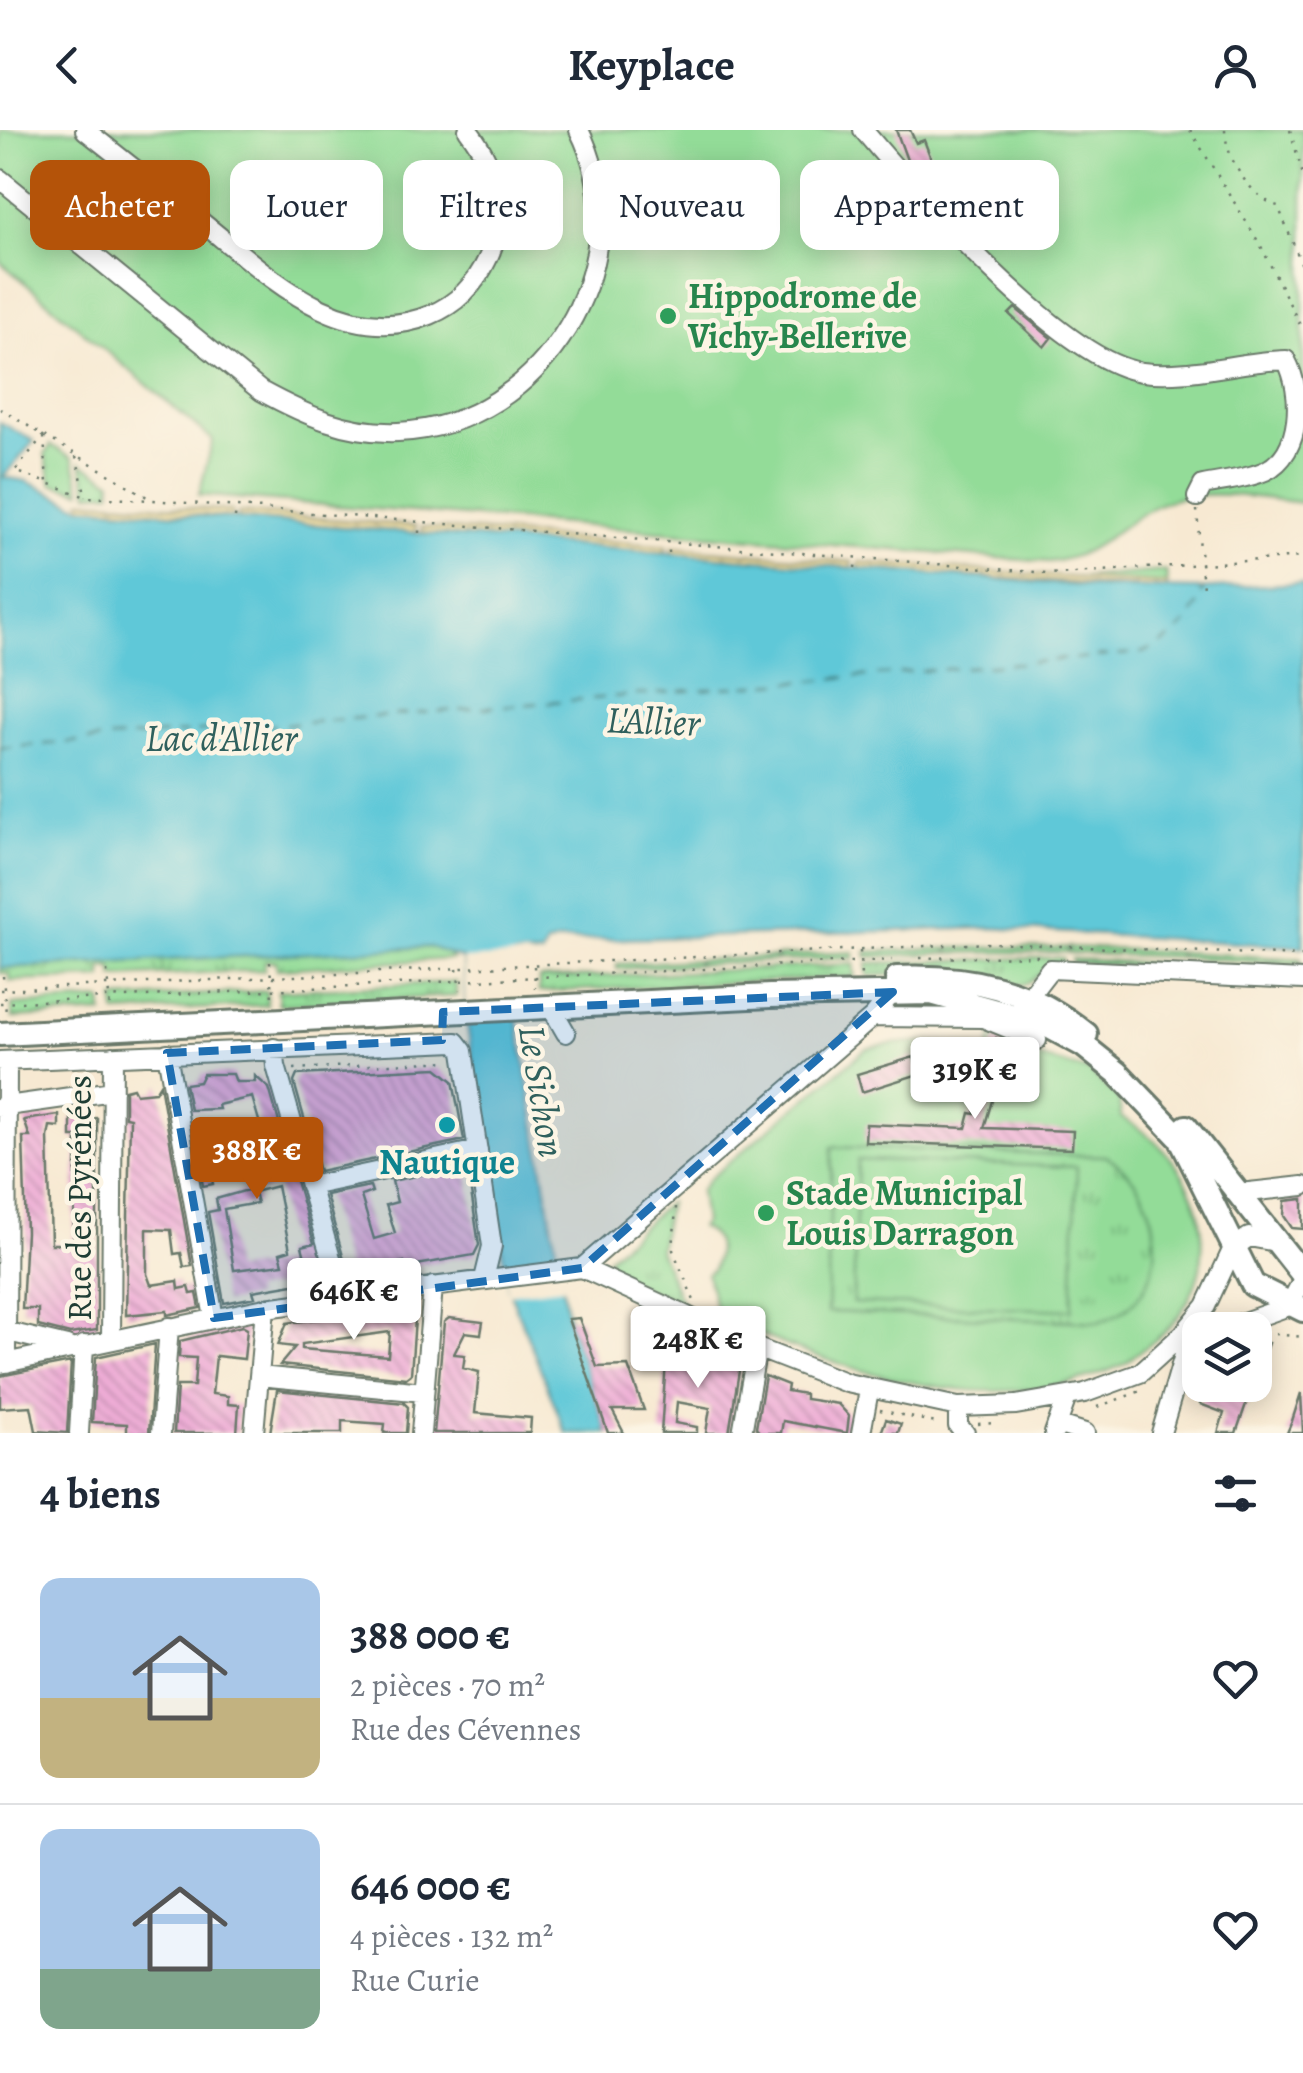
<!DOCTYPE html>
<html lang="fr">
<meta charset="utf-8">
<style>
:root{--surface:#fff;--page:#f6f6f7;--text:#1f2937;--muted:#747a83;--line:#e0e1e3;--accent:#b45309}
body{margin:0;font-family:Alegreya,serif;background:var(--page);color:var(--text);height:100vh;display:flex;flex-direction:column;font-size:38px;white-space:nowrap}
*{box-sizing:border-box;margin:0}
p{font-size:32px;color:var(--muted)}
.icon{flex:none;width:55px;height:55px;fill:none;stroke:currentColor;stroke-width:2;stroke-linecap:round;stroke-linejoin:round}
.map{position:relative;height:1303px;overflow:hidden}
.sheet{display:flex;flex-direction:column;background:var(--surface);flex:1}
.sheet>*{flex:none}
.top-card{position:absolute;left:30px;top:30px;width:1245px;height:90px;display:flex;gap:20px}
.tools{position:absolute;left:1182px;top:1182px;display:grid;gap:20px}
.tools a{display:grid;place-items:center;width:90px;height:90px;border-radius:20px;background:var(--surface);box-shadow:0 5px 25px #0003;font-size:50px}
.price{position:absolute;translate:-50% -85px;padding:0 22px;border-radius:10px;background:#fff;color:#222;font-size:32px;line-height:65px;filter:drop-shadow(0 2px 5px #0008)}
.price::after{content:'';position:absolute;left:50%;top:60px;width:30px;height:22px;margin-left:-15px;background:inherit;clip-path:polygon(0 0,100% 0,50% 100%)}
.price.current{background:var(--accent);color:#fff}
ul{padding:0;list-style:none}
li{display:flex;align-items:center;gap:30px;height:250px;padding:0 40px}
li+li{border-top:2px solid var(--line)}
li span{display:grid;place-items:center;flex:none;width:280px;height:200px;border-radius:20px;color:#555}
li>.icon{margin-inline-start:auto}
span .icon{width:120px;height:120px;fill:#fffc;stroke-width:1}
li b{font-size:42px}
h2{display:flex;justify-content:space-between;align-items:center;height:120px;padding:0 40px;font-size:42px}
.tag{padding:0 35px;border-radius:20px;background:var(--surface);box-shadow:0 5px 25px #0003;font-size:35px;line-height:90px}
.tag.current{background:var(--accent);color:#fff}
header{display:flex;justify-content:space-between;align-items:center;height:130px;padding:0 40px;background:var(--surface);font-size:45px;font-weight:700}
.map>svg:first-child{display:block}
.grass{fill:url(#grass-tufts);stroke:#598c66;stroke-width:2.5}
.sand{fill:url(#sand-dots);stroke:#868c69;stroke-width:2.5}
.garden{fill:#93dc98;stroke:#598c66;stroke-width:2.5;fill-rule:evenodd}
.water{fill:#5ec8d8;stroke:#3e8286;stroke-width:2.5}
.pier{fill:#f7e9d2}
.lines{fill:none;stroke-linecap:round;stroke-linejoin:round}
.ferry{stroke:#2f605d;stroke-width:2.5;stroke-dasharray:12 10;stroke-linecap:butt}
.building{fill:url(#building-back-hatch);fill-rule:evenodd}
.minor-casing{stroke:#6b796b;stroke-width:22}
.major-casing{stroke:#6b796b;stroke-width:28}
.path{stroke:#6b796b;stroke-width:2.5;stroke-dasharray:2.5 8;stroke-linecap:butt}
.minor{stroke:#fff;stroke-width:18}
.major{stroke:#fff;stroke-width:22}
.marked{fill:#1f6fb2;fill-opacity:0.2;stroke:#1f6fb2;stroke-width:8;stroke-dasharray:20 12;stroke-linejoin:round}
.leisure-dot{fill:#2e9e5b;stroke:#fcf5e5;stroke-width:4}
.culture-dot{fill:#0f9aa8;stroke:#fcf5e5;stroke-width:4}
.labels{text-anchor:middle;stroke-width:9;stroke-linejoin:round;paint-order:stroke}
.leisure-label{font-size:35px;font-weight:bold;fill:#27864d;stroke:#fcf5e5;text-anchor:start}
.culture-label{font-size:35px;font-weight:bold;fill:#0d838f;stroke:#fcf5e5}
.street-label{font-size:35px;fill:#1f3d34;stroke:#fcf5e5}
.water-label{font-size:38px;font-style:italic;fill:#2f605d;stroke:#fcf5e5}
</style>
<header><svg class="icon" aria-label="back" viewBox="0 0 24 24"><path d="M15 5l-7 7 7 7"/></svg>Keyplace<svg class="icon" aria-label="person" viewBox="0 0 24 24"><circle cx="12" cy="8" r="4"/><path d="M4 21q1-7 8-7t8 7"/></svg></header>
<div class="map">
<svg width="1303" height="1303" viewBox="0 0 1303 1303">
<defs>
<pattern id="grass-tufts" width="24" height="20" patternUnits="userSpaceOnUse" patternTransform="scale(2.5)"><rect width="24" height="20" fill="#93dc98"/><path d="M3 7l-1-3M5 7V3M7 7l1-3M15 17l-1-3M17 17v-4M19 17l1-3" fill="none" stroke="#77b47d"/></pattern>
<pattern id="sand-dots" width="8" height="8" patternUnits="userSpaceOnUse" patternTransform="scale(2.5)"><rect width="8" height="8" fill="#eeda9e"/><path d="M2 2h.1M6 6h.1" fill="none" stroke="#ccbc89" stroke-width="1.8" stroke-linecap="round"/></pattern>
<pattern id="building-back-hatch" width="6" height="6" patternUnits="userSpaceOnUse" patternTransform="scale(2.5)"><rect width="6" height="6" fill="#eeacd6"/><path d="M-1 5l2 2M0 0l6 6M5-1l2 2" fill="none" stroke="#c08dae"/></pattern>
</defs>
<rect width="100%" height="100%" fill="#fcf5e5"/>
<filter id="ink" filterUnits="userSpaceOnUse"><feTurbulence type="fractalNoise" baseFrequency=".01" numOctaves="2"/><feDisplacementMap in="SourceGraphic" scale="20" xChannelSelector="R" yChannelSelector="G"/><feConvolveMatrix kernelMatrix="1 2 1 2 8 2 1 2 1" color-interpolation-filters="sRGB"/></filter>
<filter id="wash" filterUnits="userSpaceOnUse"><feTurbulence type="fractalNoise" baseFrequency=".0048" numOctaves="4" result="noise"/><feDisplacementMap in="SourceGraphic" scale="40" xChannelSelector="R" yChannelSelector="G"/><feGaussianBlur stdDeviation="2.25" result="paint"/><feColorMatrix in="noise" values="0 0 0 0 0 0 0 0 0 0 0 0 0 0 0 0 0 1.4 0 .05"/><feComposite in="paint" operator="in"/></filter>
<g filter="url(#wash)">
<rect width="100%" height="100%" fill="#f7e9d2"/>
<path class="grass" d="M51,315L73,328L81,361L52,354L45,325Z
M81,333L112,351L111,362L89,363Z
M1166,441L1167,454L1059,449Z
M430,817L446,820L452,829L277,839L276,831H265L264,840L114,847L113,838H102V848L10,851L9,843H0V838Z
M1067,817V822L949,823V818Z
M1069,817L1178,822V827L1069,823Z
M947,818V823L867,827L866,822Z
M854,822V828L777,831V826Z
M1181,822L1301,829V834L1180,827Z
M775,827V831L698,835V830Z
M1034,828H1063V833C1040,837 1036,853 1018,856L942,843L868,846L867,833Z
M1072,829L1303,840V845L1072,833Z
M696,830V835L617,839V834Z
M854,834L855,847L539,862V849Z
M456,852V866L279,875L278,861Z
M266,861L267,875L116,883L115,869Z
M102,870L103,883L13,888L12,875Z
M832,1017L1106,1026C1170,1062 1179,1170 1098,1192L827,1182Z
M668,1073L659,1120L683,1176L612,1143L608,1127Z"/>
<path class="sand" d="M82,370L232,381V388L81,376Z
M239,382L416,396L415,403L238,389Z
M422,397L666,416L665,424L422,404Z
M672,417L852,432L851,439L672,424Z
M859,432L1167,454V459L858,439Z"/>
<path class="garden" d="M0,0H1303V373C1258,368 1192,354 1150,379C1114,399 1093,428 1049,432L199,365L213,310L0,132Z
M992,907L1009,913L1008,919L1089,941L1119,969L1121,987C1214,1038 1237,1159 1139,1222C1132,1226 1129,1232 1122,1235C1021,1281 910,1259 810,1224C777,1212 742,1199 715,1177L707,1144L713,1139C720,1120 719,1105 700,1097L704,1092L700,1061L709,1049L866,919C908,909 947,908 988,920ZM832,1017L1106,1026C1168,1061 1179,1170 1098,1192L827,1182Z
M858,1030L1077,1037L1072,1180L853,1173Z"/>
<path class="water" d="M0,292L34,311L3,347L26,351L79,376L1094,457L1198,459L1303,453V817L991,798L557,811L546,815L542,825L515,826L517,886L568,1189L608,1303H566L508,1158L466,888L463,829L430,817L0,838Z"/>
<path class="pier" d="M528,825L529,830L520,831L522,885L466,888L463,829Z
M560,1127L564,1157L508,1164L504,1135Z"/>
<g class="lines">
<path class="ferry" d="M0,618L1140,523C1173,512 1193,492 1203,459"/>
</g>
<g id="blocks">
<path class="building" d="M896,0H910L916,13L924,10L939,50L927,54L908,33Z
M967,47L984,85L963,93L938,59Z
M1015,178L1051,208L1044,217L1009,184Z
M996,908L1009,913L984,998L1073,1001L1072,1019L865,1012L866,994L966,998L970,983L975,984L986,940L983,939Z
M914,927L919,944L862,962L857,944Z
M437,938L453,951L464,1010L319,1041L294,952L297,945Z
M203,944H233L236,952H255V946L269,958L314,1113L302,1116L311,1151L253,1161L255,1167L224,1173L208,1082L218,1080L216,1069L248,1060L243,1042L261,1037L256,1019L263,1017L264,1008L252,967L218,975L219,979L190,980L185,954L199,952ZM277,1056L290,1120L280,1123L283,1134L234,1140L224,1079L257,1073L254,1062Z
M160,954L192,1136L184,1137L181,1123L174,1124L171,1100L147,1099V1144L151,1155L178,1151L179,1159L189,1157L191,1164L197,1163L200,1178L167,1185V1181L126,1185L130,988L125,987V960L133,958L136,964L155,962Z
M59,985V997L50,996L48,1007L51,1114H73L77,1007H71V989L97,988V1200L70,1204L38,1196V1179H22L26,1102L23,1007H30L24,990Z
M227,1009L231,1028L209,1033L213,1054L203,1056L196,1015Z
M467,1035L479,1115L474,1125L405,1137L404,1132L348,1144L326,1065L370,1056L372,1062L361,1066L374,1109L395,1103L386,1075L397,1072L392,1051Z
M1303,1069V1099L1292,1098L1284,1086L1285,1071Z
M403,1178L415,1189L411,1244L406,1248L280,1235L295,1217L278,1215L287,1193ZM390,1202L388,1226L302,1219V1214Z
M449,1188L483,1192L481,1204L465,1202L454,1224L465,1225L463,1238L479,1242L475,1283L531,1288L530,1303H434L444,1192Z
M579,1188L597,1237L628,1236L644,1280H612L624,1303H608L568,1189Z
M242,1196L247,1199L244,1229L216,1226L212,1264L228,1266V1274L239,1275L237,1303H174L177,1256H194L196,1228L179,1227L180,1211Z
M1255,1211L1269,1213L1257,1249L1255,1248Z
M155,1214L149,1303H127V1294L92,1292L96,1227Z
M667,1217L736,1236L739,1241L729,1303H706L710,1278L677,1272L675,1293L697,1297V1303H661Z
M71,1232L67,1303L36,1301L31,1276L0,1278V1246Z
M765,1246L788,1255L787,1261L805,1264V1269L838,1274L849,1286L847,1303L783,1291L781,1303H760L756,1298Z
M1207,1255L1252,1257L1236,1303H1218L1224,1283L1200,1274Z
M277,1260L404,1273L408,1277L406,1303H384L385,1294L342,1291V1303H270Z
M1301,1263L1303,1303H1287L1292,1291Z
M886,1289L901,1294L898,1303H881Z"/>
</g>
</g>
<g filter="url(#ink)">
<use href="#blocks" fill-opacity="0" stroke="#6b796b" stroke-width="2.5"/>
<g class="lines">
<defs>
<path id="minor" d="M85,0C123,30 161,60 199,90C264,141 341,222 430,185C457,174 476,154 488,128C509,83 497,38 468,0
M863,0C916,63 1063,232 1142,242C1190,248 1239,231 1286,230C1303,261 1303,323 1265,341C1247,349 1223,351 1203,355L1197,367
M0,49L261,261C305,285 347,304 398,302C544,296 644,130 579,0
M551,877L566,903
M1032,879L1033,861L1050,839L1303,850
M873,887L983,888L1037,910
M274,918L276,936L342,1167
M167,923L214,1188
M0,931L456,912L463,921L492,1116L484,1149
M0,977L113,961
M310,1056L478,1020
M1240,1063L1303,1056
M582,1138L873,887L893,862
M0,1200L67,1216
M1221,1200L1289,1176L1303,1149
M111,1210L113,926
M6,1233L7,931
M0,1234L265,1178L582,1138L757,1218L847,1253L958,1277L1016,1275L1085,1263L1140,1243L1183,1204L1206,1176L1233,1118L1249,1107L1276,1112
M259,1246L424,1262
M958,1277V1296L965,1303
M1057,1294L1085,1303
M79,1303L84,1215
M161,1303L169,1197
M254,1303L265,1178
M421,1303L433,1156
M742,1303L757,1218
M861,1303L869,1260
M1054,1303L1067,1267
M1161,1303L1186,1218"/>
<path id="major" d="M897,848C970,845 1029,858 1086,904
M0,904L770,866L931,863L1046,895L1083,915L1118,943L1180,1008L1253,1155L1303,1180
M1186,997L1303,1145"/>
</defs>
<use href="#minor" class="minor-casing"/>
<use href="#major" class="major-casing"/>
<path class="path" d="M1190,0L1261,116L1303,201
M1225,0C1226,29 1250,67 1278,76L1303,138
M1290,0L1303,45
M0,279L152,370L1059,444L1303,427
M44,305L15,341L86,367L151,370
M44,307L47,353
M76,326L86,367
M1197,380L1203,459
M235,388L236,379
M419,403V393
M669,423V414
M855,438L856,429
M860,821L861,848
M920,828L1042,826
M270,832L272,870
M534,836L535,858
M457,839L460,860
M107,841L110,880
M3,846L6,884
M0,860L990,813L1303,826
M0,873L892,830
M294,939L450,931
M676,1077L673,1120L695,1173
M1265,1203L1303,1207
M1097,1277L1141,1261
M880,1280L940,1294
M978,1294L995,1293"/>
<use href="#minor" class="minor"/>
<use href="#major" class="major"/>
</g>
</g>
<path class="marked" d="M893,862L582,1138L214,1188L167,923L442,910L443,882Z"/>
<g class="leisure-dot">
<circle cx="668" cy="186" r="10"/>
<circle cx="766" cy="1083" r="10"/>
</g>
<circle class="culture-dot" cx="447" cy="995" r="10"/>
<g class="labels">
<g class="leisure-label">
<text x="688" y="178">Hippodrome de<tspan x="688" dy="40">Vichy-Bellerive</tspan></text>
<text x="786" y="1075">Stade Municipal<tspan x="786" dy="40">Louis Darragon</tspan></text>
</g>
<g class="culture-label">
<text x="447" y="1044">Nautique</text>
</g>
<g class="street-label">
<text transform="translate(79 1068) rotate(-90)" y="12">Rue des Pyrénées</text>
</g>
<g class="water-label">
<text transform="translate(653 591) rotate(2)" y="13">L'Allier</text>
<text x="221" y="621">Lac d'Allier</text>
<text transform="translate(542 961) rotate(81)" y="13">Le Sichon</text>
</g>
</g>
</svg>
<div class="tools">
<a><svg class="icon" aria-label="layers" viewBox="0 0 24 24"><path d="M12 4l9 5-9 5-9-5zM3 14l9 5 9-5"/></svg></a>
</div>
<b class="price" style="left:975px;top:992px">319K €</b>
<b class="price current" style="left:257px;top:1072px">388K €</b>
<b class="price" style="left:354px;top:1213px">646K €</b>
<b class="price" style="left:698px;top:1261px">248K €</b>
<div class="top-card">
<a class="tag current">Acheter</a>
<a class="tag">Louer</a>
<a class="tag">Filtres</a>
<a class="tag">Nouveau</a>
<a class="tag">Appartement</a>
</div>
</div>
<section class="sheet">
<h2>4 biens<svg class="icon" aria-label="filters" viewBox="0 0 24 24"><path d="M4 7h16M4 17h16"/><circle cx="9" cy="7" r="2"/><circle cx="15" cy="17" r="2"/></svg></h2>
<ul>
<li><span style="background:linear-gradient(#a9c7e8 60%,#c2b280 0)"><svg class="icon" aria-label="home" viewBox="0 0 24 24"><path d="M3 11l9-7 9 7M6 9v11h12V9"/></svg></span><div><b>388 000 €</b><p>2 pièces · 70 m²</p><p>Rue des Cévennes</p></div><svg class="icon" aria-label="heart" viewBox="0 0 24 24"><path d="M12 20l-8-8c-3-5 5-10 8-4 3-6 11-1 8 4z"/></svg></li>
<li><span style="background:linear-gradient(#a9c7e8 70%,#7fa58c 0)"><svg class="icon" aria-label="home" viewBox="0 0 24 24"><path d="M3 11l9-7 9 7M6 9v11h12V9"/></svg></span><div><b>646 000 €</b><p>4 pièces · 132 m²</p><p>Rue Curie</p></div><svg class="icon" aria-label="heart" viewBox="0 0 24 24"><path d="M12 20l-8-8c-3-5 5-10 8-4 3-6 11-1 8 4z"/></svg></li>
</ul>
</section>
